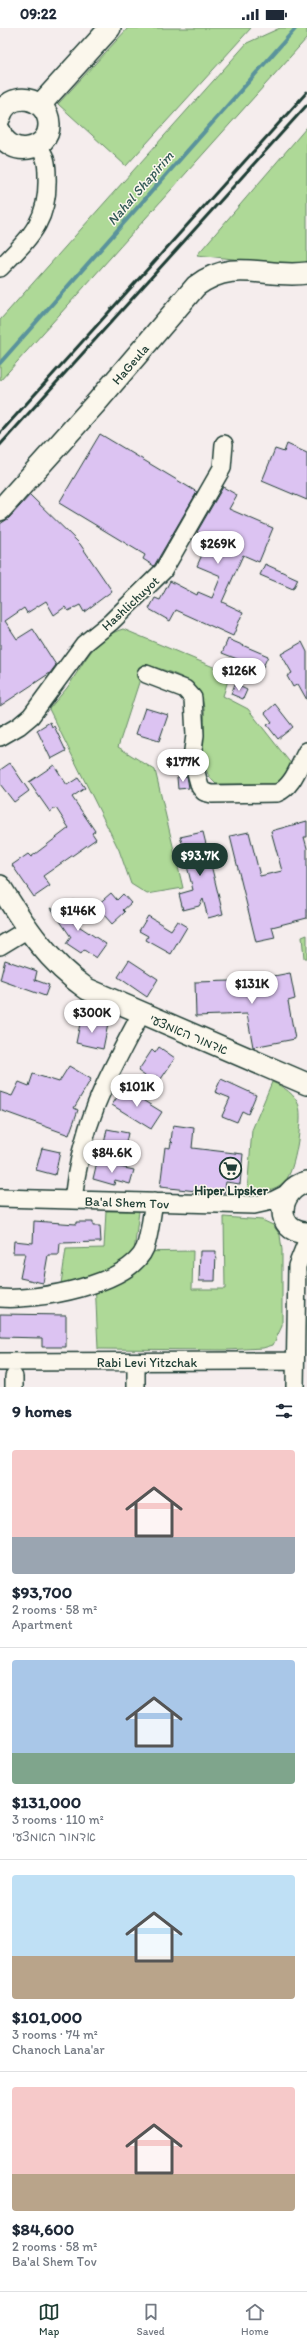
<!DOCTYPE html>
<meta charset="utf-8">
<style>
:root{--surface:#fff;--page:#f6f6f7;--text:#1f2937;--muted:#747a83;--line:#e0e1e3;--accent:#1f3d34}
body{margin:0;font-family:Itim,"Playpen Sans Hebrew",sans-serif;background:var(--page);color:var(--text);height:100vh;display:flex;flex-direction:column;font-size:15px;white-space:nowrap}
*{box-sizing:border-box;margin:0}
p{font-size:13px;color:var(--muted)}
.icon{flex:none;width:22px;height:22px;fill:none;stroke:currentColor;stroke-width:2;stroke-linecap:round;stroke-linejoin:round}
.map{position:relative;height:1359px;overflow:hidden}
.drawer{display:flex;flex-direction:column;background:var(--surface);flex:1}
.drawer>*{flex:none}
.price{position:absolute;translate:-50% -34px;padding:0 9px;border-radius:14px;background:#fff;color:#222;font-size:13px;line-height:26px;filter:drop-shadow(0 1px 2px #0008)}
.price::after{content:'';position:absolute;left:50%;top:24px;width:12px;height:9px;margin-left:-6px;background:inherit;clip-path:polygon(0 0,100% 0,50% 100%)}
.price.active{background:var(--accent);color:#fff}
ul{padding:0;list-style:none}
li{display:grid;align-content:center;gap:8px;height:212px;padding:0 12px}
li+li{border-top:1px solid var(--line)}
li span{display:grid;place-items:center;height:124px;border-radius:4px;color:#555}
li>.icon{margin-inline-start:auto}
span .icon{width:72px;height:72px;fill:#fffc;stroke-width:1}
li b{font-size:17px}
h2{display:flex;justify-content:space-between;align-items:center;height:48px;padding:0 12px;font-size:17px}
.status{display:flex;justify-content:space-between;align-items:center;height:28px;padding:0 20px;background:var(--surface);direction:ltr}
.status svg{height:11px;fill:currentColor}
.tab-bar{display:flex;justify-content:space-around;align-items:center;height:56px;border-top:1px solid var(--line);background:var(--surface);font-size:11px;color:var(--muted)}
.tab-bar a{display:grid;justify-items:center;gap:2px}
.tab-bar .active{color:var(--accent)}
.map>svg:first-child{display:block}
.green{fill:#aed997;stroke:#668b66}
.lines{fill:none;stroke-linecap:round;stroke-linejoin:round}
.stream{stroke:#5a939c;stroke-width:4}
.building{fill:#dcc3f2;stroke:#1f3d34}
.minor-casing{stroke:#1f3d34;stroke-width:20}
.major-casing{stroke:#1f3d34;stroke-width:24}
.minor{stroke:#fbf7ec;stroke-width:17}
.major{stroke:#fbf7ec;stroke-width:21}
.rail{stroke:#1f3d34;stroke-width:3}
.labels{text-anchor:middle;stroke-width:3;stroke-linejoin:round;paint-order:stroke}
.street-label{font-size:13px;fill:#1f3d34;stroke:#fbf7ec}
.poi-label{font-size:13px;font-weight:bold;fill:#1f3d34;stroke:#fbf7ec}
.water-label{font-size:14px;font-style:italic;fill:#335a57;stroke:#fbf7ec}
</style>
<div class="status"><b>09:22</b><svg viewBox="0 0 49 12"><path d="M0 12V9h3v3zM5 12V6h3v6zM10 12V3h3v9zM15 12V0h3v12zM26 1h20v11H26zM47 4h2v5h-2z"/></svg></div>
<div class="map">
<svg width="307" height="1359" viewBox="0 0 307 1359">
<rect width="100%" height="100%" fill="#f5eded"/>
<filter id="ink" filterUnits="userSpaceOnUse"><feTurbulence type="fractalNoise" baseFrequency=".025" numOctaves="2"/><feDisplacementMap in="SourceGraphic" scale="8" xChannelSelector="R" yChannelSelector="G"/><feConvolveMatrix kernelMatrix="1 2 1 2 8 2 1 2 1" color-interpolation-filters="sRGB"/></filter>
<g filter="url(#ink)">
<path class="green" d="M128,0H251L126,138L58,76Z
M280,0H307V10L0,353V292L247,15Z
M307,99V234L297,238L197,227Z
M123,601L230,646L223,668L248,681L292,737L276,756H216C188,733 218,682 195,659C183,646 162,642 145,636L118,719L155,742L183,860L147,866L131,856L119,822L49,681C55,674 61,667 67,660C83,637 94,609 123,601Z
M307,907V930H304L302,909Z
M272,1054C284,1059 295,1066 299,1078C303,1091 295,1144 285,1153C274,1164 261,1163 247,1164L252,1102Z
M106,1183H139L134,1224L193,1223L192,1261H225L224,1189L262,1192L273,1197L280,1207L282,1222V1298L273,1317L263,1320L226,1322L98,1321L95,1251L61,1256L66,1221L104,1220Z"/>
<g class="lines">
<path class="stream" d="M0,335L296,0"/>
</g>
<path class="building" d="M100,406L197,464L154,538L143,531L145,527L59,475Z
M287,416L307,425V472L262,453L275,421L284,424Z
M223,459L237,467L229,481L273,500L259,534L243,527L222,574L243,584L233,608L176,582L170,593L149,581L155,570L160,572L170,553L197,567L198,564L212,570L221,548L197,538L209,511L197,504Z
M30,467L80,516L112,563L84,584L80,577L68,583L65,579L54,587L46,573L27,585L24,580L5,593L17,611L33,601L56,637L50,645L0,678V496L9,490Z
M265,536L298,551L293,561L260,547Z
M228,611L268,628L262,641L222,625Z
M302,614L307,624V672L298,656L293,659L287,648L292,645L281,626Z
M235,656L247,662L243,671L231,666Z
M275,676L293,699L278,711L267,697L272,694L265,685Z
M145,680L168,687L159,713L136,706Z
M50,694L52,699L54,698L66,723L51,731L37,702Z
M10,735L29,763L14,774L0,756V742Z
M54,737L67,757L78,750L85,760L72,769L95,803L92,805L96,811L43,848L50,858L34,869L12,837L28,826L31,829L69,800L56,780L50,784L29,754Z
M187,748L189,760L178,761L177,749Z
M307,793V809H304L307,820V890L272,899L275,910L256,914L230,808L249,804L260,848L282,843L271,803Z
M203,804L223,886L208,890L203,871L199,878L183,882L179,866L193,862L184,826L185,823L180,809Z
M111,865L117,872L123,866L131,875L123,882L125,884L112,896L96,878Z
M74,872L81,882L73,886L76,890L71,893L106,916L96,930L84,922L81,926L66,916L71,909L51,880L57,883Z
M148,888L171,902L177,893L187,899L171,926L146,912L148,908L139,903Z
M5,932L37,943L35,952L49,957L45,968L0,952Z
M129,932L158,951L147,969L118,949Z
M290,945L295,971L288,973L295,1011L253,1019L247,986L196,988L195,954L231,953V956Z
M81,991L108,996L103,1021L76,1015Z
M159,1019L175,1030L161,1051L156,1048L152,1053L138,1043L152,1022L155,1025Z
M69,1038L91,1051L74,1080L78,1082L69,1107L0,1082V1064L12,1068L19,1054L29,1058L33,1046L59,1054Z
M221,1051L256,1067L248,1086L242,1083L237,1094L222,1088L230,1070L215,1064Z
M123,1060L162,1084L151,1101L112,1077Z
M173,1097L194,1100L192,1120L243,1126L240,1156L226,1154L224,1166L160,1159L165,1119L170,1120L171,1114L173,1115L171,1113Z
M107,1101L128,1105L123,1128L103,1121Z
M42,1120L60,1124L55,1147L36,1142Z
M97,1134L134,1142L130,1156L115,1152L114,1157L93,1151Z
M34,1193L76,1196V1194H93V1198H100L101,1214L60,1215L59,1227H48L43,1255L20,1250L25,1225H13L14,1213L33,1215Z
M200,1223H216L215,1253H199Z
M0,1286L66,1287V1319H42V1310L0,1309Z"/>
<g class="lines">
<defs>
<path id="minor" d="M0,240C29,210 49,194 47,148C47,137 46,126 37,118
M146,646L185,661L193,670L195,707L192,730L200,759L204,764L212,766L277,765C293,759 299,737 307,723
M0,709L19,698L31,688L84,616L111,594L163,543L222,440L224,416
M0,918L28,901
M0,1170L254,1177L272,1173L290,1164
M73,1172C81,1096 106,1051 141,986
M0,1270C36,1273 130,1257 145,1220C150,1206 151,1189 154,1174
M0,1334L295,1333
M136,1334V1359
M14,1349V1359
M295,1359L297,1238L307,1213"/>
<path id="major" d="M40,77L110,0
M0,89C8,61 48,68 49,96C50,124 8,130 0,103
M0,482L97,374L196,258C234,229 266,251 307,245
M0,858C24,897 48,934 87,961L307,1056
M307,1154C277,1161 273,1204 307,1205"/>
</defs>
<use href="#minor" class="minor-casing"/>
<use href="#major" class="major-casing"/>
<use href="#minor" class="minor"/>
<use href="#major" class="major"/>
<path class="rail" d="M0,405L307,64
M0,417L307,77"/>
</g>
</g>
<defs>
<symbol id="supermarket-ring" viewBox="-11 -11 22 22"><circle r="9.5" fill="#fbf7ec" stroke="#1f3d34" stroke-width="1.5"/><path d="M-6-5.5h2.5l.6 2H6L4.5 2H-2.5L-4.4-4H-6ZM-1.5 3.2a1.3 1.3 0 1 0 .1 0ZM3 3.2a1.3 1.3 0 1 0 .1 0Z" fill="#1f3d34"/></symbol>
</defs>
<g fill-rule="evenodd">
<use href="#supermarket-ring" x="218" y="1128" width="25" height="25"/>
</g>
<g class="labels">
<g class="street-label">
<text transform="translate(130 336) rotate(-49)" y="5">HaGeula</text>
<text transform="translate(130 575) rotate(-43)" y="5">Hashlichuyot</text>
<text transform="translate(189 1006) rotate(23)" y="5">אדמור האמצעי</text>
<text transform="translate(127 1174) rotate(2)" y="5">Ba'al Shem Tov</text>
<text x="147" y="1339">Rabi Levi Yitzchak</text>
</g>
<g class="poi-label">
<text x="231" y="1167">Hiper Lipsker</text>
</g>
<g class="water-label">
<text transform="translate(140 160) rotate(-49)" y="5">Nahal Shapirim</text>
</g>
</g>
</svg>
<b class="price" style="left:218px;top:537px">$269K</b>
<b class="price" style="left:239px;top:664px">$126K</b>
<b class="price" style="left:183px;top:755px">$177K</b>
<b class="price active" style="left:200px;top:849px">$93.7K</b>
<b class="price" style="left:78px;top:904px">$146K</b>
<b class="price" style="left:252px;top:977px">$131K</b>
<b class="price" style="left:92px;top:1006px">$300K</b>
<b class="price" style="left:137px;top:1080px">$101K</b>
<b class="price" style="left:112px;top:1146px">$84.6K</b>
</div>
<section class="drawer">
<h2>9 homes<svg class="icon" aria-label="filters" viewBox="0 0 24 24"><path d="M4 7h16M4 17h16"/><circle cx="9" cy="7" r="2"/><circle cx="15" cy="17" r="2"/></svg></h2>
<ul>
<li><span style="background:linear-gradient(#f6c9c9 70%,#9aa5b1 0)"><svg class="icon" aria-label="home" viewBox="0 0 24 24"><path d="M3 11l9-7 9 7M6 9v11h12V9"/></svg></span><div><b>$93,700</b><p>2 rooms · 58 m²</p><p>Apartment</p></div></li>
<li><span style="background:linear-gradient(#a9c7e8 75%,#7fa58c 0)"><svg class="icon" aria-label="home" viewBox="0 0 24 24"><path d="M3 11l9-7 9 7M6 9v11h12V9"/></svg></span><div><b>$131,000</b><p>3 rooms · 110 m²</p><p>אדמור האמצעי</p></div></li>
<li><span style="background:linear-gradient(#bfe0f5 65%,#b9a48a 0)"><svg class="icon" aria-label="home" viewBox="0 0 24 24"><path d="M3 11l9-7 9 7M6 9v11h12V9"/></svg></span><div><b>$101,000</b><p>3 rooms · 74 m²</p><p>Chanoch Lana'ar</p></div></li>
<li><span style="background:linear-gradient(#f6c9c9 70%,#b9a48a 0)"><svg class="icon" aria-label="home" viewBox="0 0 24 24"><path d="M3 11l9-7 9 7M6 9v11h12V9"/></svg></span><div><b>$84,600</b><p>2 rooms · 58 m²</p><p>Ba'al Shem Tov</p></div></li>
</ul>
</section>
<nav class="tab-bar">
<a class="active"><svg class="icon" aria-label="map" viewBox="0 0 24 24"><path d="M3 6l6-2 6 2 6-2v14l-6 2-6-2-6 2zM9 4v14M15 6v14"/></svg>Map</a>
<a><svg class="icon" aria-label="saved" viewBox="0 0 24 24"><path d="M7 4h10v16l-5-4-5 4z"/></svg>Saved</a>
<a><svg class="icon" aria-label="home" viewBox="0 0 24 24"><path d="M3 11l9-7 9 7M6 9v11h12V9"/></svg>Home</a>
</nav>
